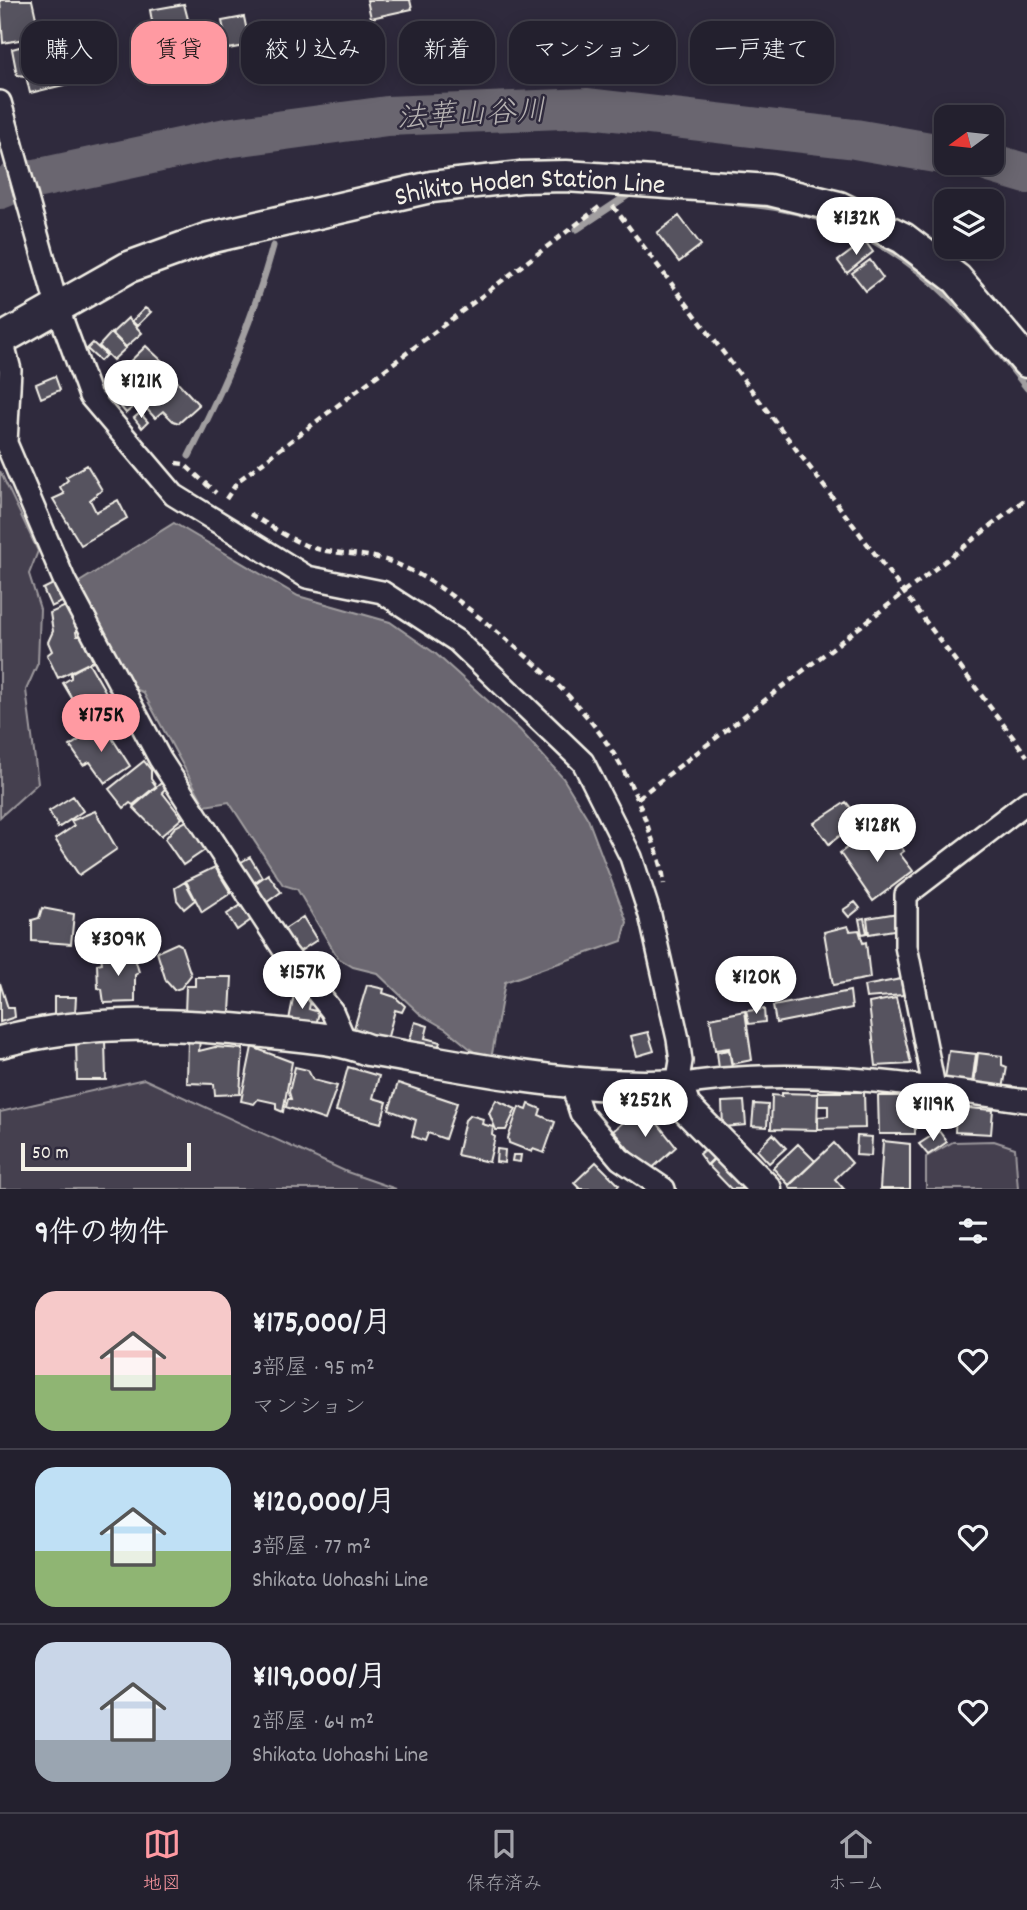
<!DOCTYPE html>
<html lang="ja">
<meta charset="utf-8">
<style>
:root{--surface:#23202e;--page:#2f2d3a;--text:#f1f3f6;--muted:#a3a3aa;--line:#403e4a;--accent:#ff9aa2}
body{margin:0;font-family:Dekko,"Klee One",sans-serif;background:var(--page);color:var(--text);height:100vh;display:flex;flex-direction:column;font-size:26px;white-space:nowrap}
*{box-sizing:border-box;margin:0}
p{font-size:23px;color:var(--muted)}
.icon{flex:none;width:38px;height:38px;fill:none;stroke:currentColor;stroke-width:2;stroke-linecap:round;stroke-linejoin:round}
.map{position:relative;height:1189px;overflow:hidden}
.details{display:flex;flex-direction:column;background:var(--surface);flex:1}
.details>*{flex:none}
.banner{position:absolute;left:21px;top:21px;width:985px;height:63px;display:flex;gap:14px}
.needle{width:46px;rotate:255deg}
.controls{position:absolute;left:934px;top:105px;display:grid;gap:14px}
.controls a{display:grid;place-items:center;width:70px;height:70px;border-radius:14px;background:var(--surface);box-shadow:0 4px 18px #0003,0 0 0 2px var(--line);font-size:35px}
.scale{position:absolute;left:21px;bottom:18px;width:170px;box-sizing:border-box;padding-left:7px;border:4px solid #f4f1e8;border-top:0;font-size:19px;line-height:24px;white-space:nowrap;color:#f4f1e8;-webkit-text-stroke:5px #2f2a3d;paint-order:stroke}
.price{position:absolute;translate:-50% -60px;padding:0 16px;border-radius:24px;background:#fff;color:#222;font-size:23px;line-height:46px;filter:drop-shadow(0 2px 4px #0008)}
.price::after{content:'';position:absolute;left:50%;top:42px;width:21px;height:16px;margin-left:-10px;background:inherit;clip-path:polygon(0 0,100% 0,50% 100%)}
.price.active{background:var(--accent);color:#111}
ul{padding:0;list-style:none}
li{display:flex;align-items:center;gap:21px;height:175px;padding:0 35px}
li+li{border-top:2px solid var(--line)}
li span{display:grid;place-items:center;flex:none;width:196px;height:140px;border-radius:21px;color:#555}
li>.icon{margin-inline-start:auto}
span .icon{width:84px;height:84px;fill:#fffc;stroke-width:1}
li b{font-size:30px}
h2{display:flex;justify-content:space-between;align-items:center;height:84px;padding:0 35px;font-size:30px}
.pill{padding:0 24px;border-radius:21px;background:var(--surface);box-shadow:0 4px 18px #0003,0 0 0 2px var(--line);font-size:24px;line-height:63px}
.pill.active{background:var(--accent);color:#111}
.dock{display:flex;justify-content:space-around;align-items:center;height:98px;border-top:2px solid var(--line);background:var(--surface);font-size:19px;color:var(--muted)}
.dock a{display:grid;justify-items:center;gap:4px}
.dock .active{color:var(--accent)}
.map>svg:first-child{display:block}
.green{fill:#454050;stroke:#9c989c;stroke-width:2}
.water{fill:#6a6670;stroke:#a19ea0;stroke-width:2}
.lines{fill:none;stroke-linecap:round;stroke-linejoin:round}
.stream{stroke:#a19ea0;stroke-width:7}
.river{stroke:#6a6670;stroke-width:40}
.building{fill:#56525f;stroke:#f4f1e8;stroke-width:2}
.street-casing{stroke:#f4f1e8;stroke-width:26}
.secondary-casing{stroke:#f4f1e8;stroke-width:35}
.path{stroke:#f4f1e8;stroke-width:4.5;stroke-dasharray:7 5;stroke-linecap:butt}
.street{stroke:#2f2a3d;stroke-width:21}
.secondary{stroke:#2f2a3d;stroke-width:30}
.labels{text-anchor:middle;stroke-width:5;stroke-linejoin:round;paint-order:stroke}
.street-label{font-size:28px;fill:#f4f1e8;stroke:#2f2a3d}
.water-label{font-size:30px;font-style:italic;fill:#b6b2b2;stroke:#2f2a3d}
</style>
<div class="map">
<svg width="1027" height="1189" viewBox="0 0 1027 1189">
<rect width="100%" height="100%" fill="#2f2a3d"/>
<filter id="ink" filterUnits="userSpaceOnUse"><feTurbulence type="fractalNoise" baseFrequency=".0143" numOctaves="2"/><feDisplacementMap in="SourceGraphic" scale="14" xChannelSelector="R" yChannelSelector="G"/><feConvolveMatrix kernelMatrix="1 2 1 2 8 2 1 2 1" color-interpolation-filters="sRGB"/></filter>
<g filter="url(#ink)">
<path class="green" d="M0,471L38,551L29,574L40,609L38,663L26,690L38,783L0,817Z
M144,1079L347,1172L396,1189H0V1112Z
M994,1141L1015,1148L1018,1189H926V1157L953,1142Z"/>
<path class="water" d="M174,523L298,596L390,622L436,654L520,730L563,778L588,819L627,922L622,941L505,982L490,1065L446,1029L420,1014L377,973L353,967L338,958L297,889L283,885L229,802L205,806L143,692L130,687L76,584Z"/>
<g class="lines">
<path class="stream" d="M738,203C877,214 947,283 1027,388
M577,229L631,193L636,194
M189,456C225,385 252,323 273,246"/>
<path class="river" d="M990,163L1027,174
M0,189L12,184L226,138L387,116L588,108L855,139L947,155"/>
</g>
<path class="building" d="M0,0H32L40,36L3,43Z
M367,0H410L412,9L371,18Z
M184,4L191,31V53L159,60L150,10Z
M244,17L250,45L228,49L222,21Z
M64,35L74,62L65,66L68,84L30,93L26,76L17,75L12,49Z
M220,35L224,49L215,53L211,37Z
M679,216L701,245L679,262L657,233Z
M865,241L873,252L847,273L838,261Z
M870,260L883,278L866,291L852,273Z
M145,308L151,312L137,326L132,321Z
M128,318L142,333L126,347L112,333Z
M111,333L126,348L113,360L99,346Z
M93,343L106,355L100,361L87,349Z
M146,346L176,374L174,378L199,405L179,423L173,421L163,411L155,418L134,395L139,390L134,383L130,386L117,374Z
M55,376L60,390L41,398L36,384Z
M125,391L136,405L126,413L115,400Z
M140,413L148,422L142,428L134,418Z
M87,465L102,490L90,500L96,512L118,500L127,518L81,545L53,499L64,494L60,487L68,480L66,477Z
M55,583L64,601L51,607L43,589Z
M68,605L80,629L76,632L77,636H81L93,661L58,678L47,655L52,651L48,642L53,631L50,613Z
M89,663L108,696L80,712L63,683L71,678V673Z
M118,701L123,708L112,715L107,708Z
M93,705L104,721L79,739L69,726L71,721Z
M103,724L130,766L105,783L90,762L83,765L70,746Z
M144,761L151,770V779L156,786L133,805L130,803L124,808L109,789Z
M161,783L166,788L162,792L182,818L161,836L133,807Z
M73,796L83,811L58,828L49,811Z
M846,802L856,814L846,822L850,828L829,844L814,823Z
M95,811L117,849L79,875L55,839L74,826L71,821Z
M188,820L208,848L183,865L165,839L175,827Z
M864,835L869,841L885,835L891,843L896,840L904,851L900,854L913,871L873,901L840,853Z
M250,857L262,877L249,886L236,865Z
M215,867L231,893L202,912L186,881Z
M268,874L281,892L263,905L250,887Z
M185,882L195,900L184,909L177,900L175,888Z
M246,902L255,917L237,930L227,914Z
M855,902L860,908L849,917L843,910Z
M42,908L74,914L71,944L32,941V920L39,918Z
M898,913L900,929L869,934L867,918Z
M303,917L317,940L297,953L283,930Z
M864,918L867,933L862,934L859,919Z
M848,926L850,931L859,930L863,943L866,942L870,978L833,985L824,932Z
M177,943L181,945L191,975L181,988L174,990L166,981L157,952Z
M134,955L139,972L135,975V1002L104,1003L102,989L98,988L97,964L102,963L101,956Z
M195,977H232L230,1012L185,1013L186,986H195Z
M901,979L903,995L866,998L864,986Z
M0,983L8,1008H14L15,1017L0,1022Z
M296,984L305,986L304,995L311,998L309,1009L319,1012L315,1030L288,1025Z
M367,985L384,989L383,993L395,997L405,1006L402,1012L395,1010L386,1044L352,1035Z
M850,991L852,1008L776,1023L773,1006Z
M54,997H76L75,1014H54Z
M896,998L911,1064L876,1066L869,1003Z
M764,1009L765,1022L749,1024L746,1011Z
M745,1011L752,1060L732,1064L729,1048L715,1050L710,1018Z
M415,1022L428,1026L425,1038L440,1042L436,1055L408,1046Z
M648,1032L654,1051L637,1056L631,1036Z
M200,1038L199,1051L215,1047L243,1049L240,1094L215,1095L214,1084L187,1083L188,1039Z
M76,1040H105L106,1080H77Z
M252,1047L292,1062L283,1112L276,1109V1103L258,1099L254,1104L241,1101Z
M729,1050L732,1068L719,1069L717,1052Z
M949,1051L976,1054L972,1084L945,1079Z
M978,1053L1002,1056V1065L1007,1067L1003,1089L974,1085Z
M295,1067L308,1070L313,1080L337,1086L325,1120L286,1107L288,1099H291L289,1092Z
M348,1067L379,1076L373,1098L387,1102L381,1123L336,1111Z
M398,1083L457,1103L445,1139L428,1133L425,1141L412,1136L416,1120L389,1110Z
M818,1092H864L865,1128L818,1129V1117L828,1116V1106H818Z
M919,1092L940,1094L936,1127L916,1125Z
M782,1093L818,1094L817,1130L771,1129L772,1095L782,1096Z
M878,1096H904V1117L915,1116V1134H879Z
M496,1100L516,1109L506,1130H496L489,1113Z
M744,1101L746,1125L723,1127L722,1102Z
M614,1102L627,1103V1113L614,1112Z
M529,1104L541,1109L539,1115L555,1122L544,1153L533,1149L532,1152L509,1143L508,1138L519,1107L527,1110Z
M754,1104L768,1105L767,1127L752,1126Z
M643,1105L676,1147L648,1172L613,1131Z
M659,1105L664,1111L653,1119L648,1112Z
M956,1107L993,1110L991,1134L955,1132Z
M470,1115L483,1119L482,1124L493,1127L492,1135L495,1137L489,1162L457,1155L465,1120Z
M939,1131L947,1142L928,1155L919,1144Z
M773,1134L786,1148L769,1163L757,1150Z
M857,1136L872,1137L871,1156L856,1155Z
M883,1141L910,1144V1189H880Z
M834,1143L852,1163L835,1179L844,1189H791L789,1186Z
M798,1144L815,1161L789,1185L773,1168Z
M708,1147L716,1156L707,1165L699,1154Z
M497,1149L505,1150L504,1163L496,1162Z
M513,1155H521L520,1162L512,1161Z
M718,1155L750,1189H731L708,1165Z
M596,1162L619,1185L615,1189H580L574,1183Z"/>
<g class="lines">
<defs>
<path id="street" d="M0,102L57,306L90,396L174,495L307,577L382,592L457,641L583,762L631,857L650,915L678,1039L681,1061L677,1085C799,1065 906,1084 1027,1101
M2,339L10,370L6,443L65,582L160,759L286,953L332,1011L345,1041
M571,1082L581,1113L620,1159L664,1189
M934,1087L906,946V895L1027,802"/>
<g id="secondary">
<path id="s1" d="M0,340L129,267L209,238L431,187L521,177L566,176L769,190L839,207L903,238L957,279L1027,362"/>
<path d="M0,1042C90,1018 181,1023 273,1033C305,1037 337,1038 368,1050C470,1067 573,1091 677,1085L685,1107L766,1189"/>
</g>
</defs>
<use href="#street" class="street-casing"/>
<use href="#secondary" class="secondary-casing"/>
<path class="path" d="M613,206L1027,756
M176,463L184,464L216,493
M226,499L238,481L602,205
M250,514C271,526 297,545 321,550C345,555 370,553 394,563C430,577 461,602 491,627C567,688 619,738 650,833C656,850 663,866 664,884
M638,798L1027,498"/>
<use href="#street" class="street"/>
<use href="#secondary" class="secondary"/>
</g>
</g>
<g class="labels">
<g class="street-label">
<text dy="10" stroke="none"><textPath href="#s1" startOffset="560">Shikito Hoden Station Line</textPath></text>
</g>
<g class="water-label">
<text transform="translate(471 113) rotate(-3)" y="10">法華山谷川</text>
</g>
</g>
</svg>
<div class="controls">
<a><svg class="needle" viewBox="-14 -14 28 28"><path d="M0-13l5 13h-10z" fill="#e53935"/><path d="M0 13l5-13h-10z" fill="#a3a3aa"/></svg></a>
<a><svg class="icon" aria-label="layers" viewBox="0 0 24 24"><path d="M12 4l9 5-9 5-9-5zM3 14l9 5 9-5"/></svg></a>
</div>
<div class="scale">50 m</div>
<b class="price" style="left:856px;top:257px">¥132K</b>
<b class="price" style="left:141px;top:420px">¥121K</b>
<b class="price active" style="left:101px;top:754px">¥175K</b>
<b class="price" style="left:877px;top:864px">¥128K</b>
<b class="price" style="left:118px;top:978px">¥309K</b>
<b class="price" style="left:302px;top:1011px">¥157K</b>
<b class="price" style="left:756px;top:1016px">¥120K</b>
<b class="price" style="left:645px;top:1139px">¥252K</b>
<b class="price" style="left:933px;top:1143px">¥119K</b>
<div class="banner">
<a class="pill">購入</a>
<a class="pill active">賃貸</a>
<a class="pill">絞り込み</a>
<a class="pill">新着</a>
<a class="pill">マンション</a>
<a class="pill">一戸建て</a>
</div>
</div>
<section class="details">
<h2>9件の物件<svg class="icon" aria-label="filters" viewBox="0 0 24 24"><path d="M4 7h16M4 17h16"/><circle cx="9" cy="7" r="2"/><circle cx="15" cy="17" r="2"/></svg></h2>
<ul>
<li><span style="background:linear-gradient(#f6c9c9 60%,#8fb573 0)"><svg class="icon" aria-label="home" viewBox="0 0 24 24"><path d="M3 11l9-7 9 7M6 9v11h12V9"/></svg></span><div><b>¥175,000/月</b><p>3部屋 · 95 m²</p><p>マンション</p></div><svg class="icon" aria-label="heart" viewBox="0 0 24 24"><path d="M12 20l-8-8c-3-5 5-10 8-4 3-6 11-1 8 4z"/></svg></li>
<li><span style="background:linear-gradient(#bfe0f5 60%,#8fb573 0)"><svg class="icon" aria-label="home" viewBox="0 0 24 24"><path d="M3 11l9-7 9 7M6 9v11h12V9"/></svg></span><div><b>¥120,000/月</b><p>3部屋 · 77 m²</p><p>Shikata Uohashi Line</p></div><svg class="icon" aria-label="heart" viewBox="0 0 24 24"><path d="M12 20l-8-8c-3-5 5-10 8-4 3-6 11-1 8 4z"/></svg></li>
<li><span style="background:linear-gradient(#c9d6e8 70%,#9aa5b1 0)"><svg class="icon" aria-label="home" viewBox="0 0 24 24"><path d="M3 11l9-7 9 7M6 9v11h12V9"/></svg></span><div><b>¥119,000/月</b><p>2部屋 · 64 m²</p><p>Shikata Uohashi Line</p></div><svg class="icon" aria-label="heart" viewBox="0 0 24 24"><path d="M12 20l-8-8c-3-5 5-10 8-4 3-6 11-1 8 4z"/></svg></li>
</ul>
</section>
<nav class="dock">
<a class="active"><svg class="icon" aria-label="map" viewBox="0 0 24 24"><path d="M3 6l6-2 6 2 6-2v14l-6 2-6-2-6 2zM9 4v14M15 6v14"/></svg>地図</a>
<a><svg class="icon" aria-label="saved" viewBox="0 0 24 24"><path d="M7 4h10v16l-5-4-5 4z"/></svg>保存済み</a>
<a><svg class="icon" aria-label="home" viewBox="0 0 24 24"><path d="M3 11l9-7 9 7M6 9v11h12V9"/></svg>ホーム</a>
</nav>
